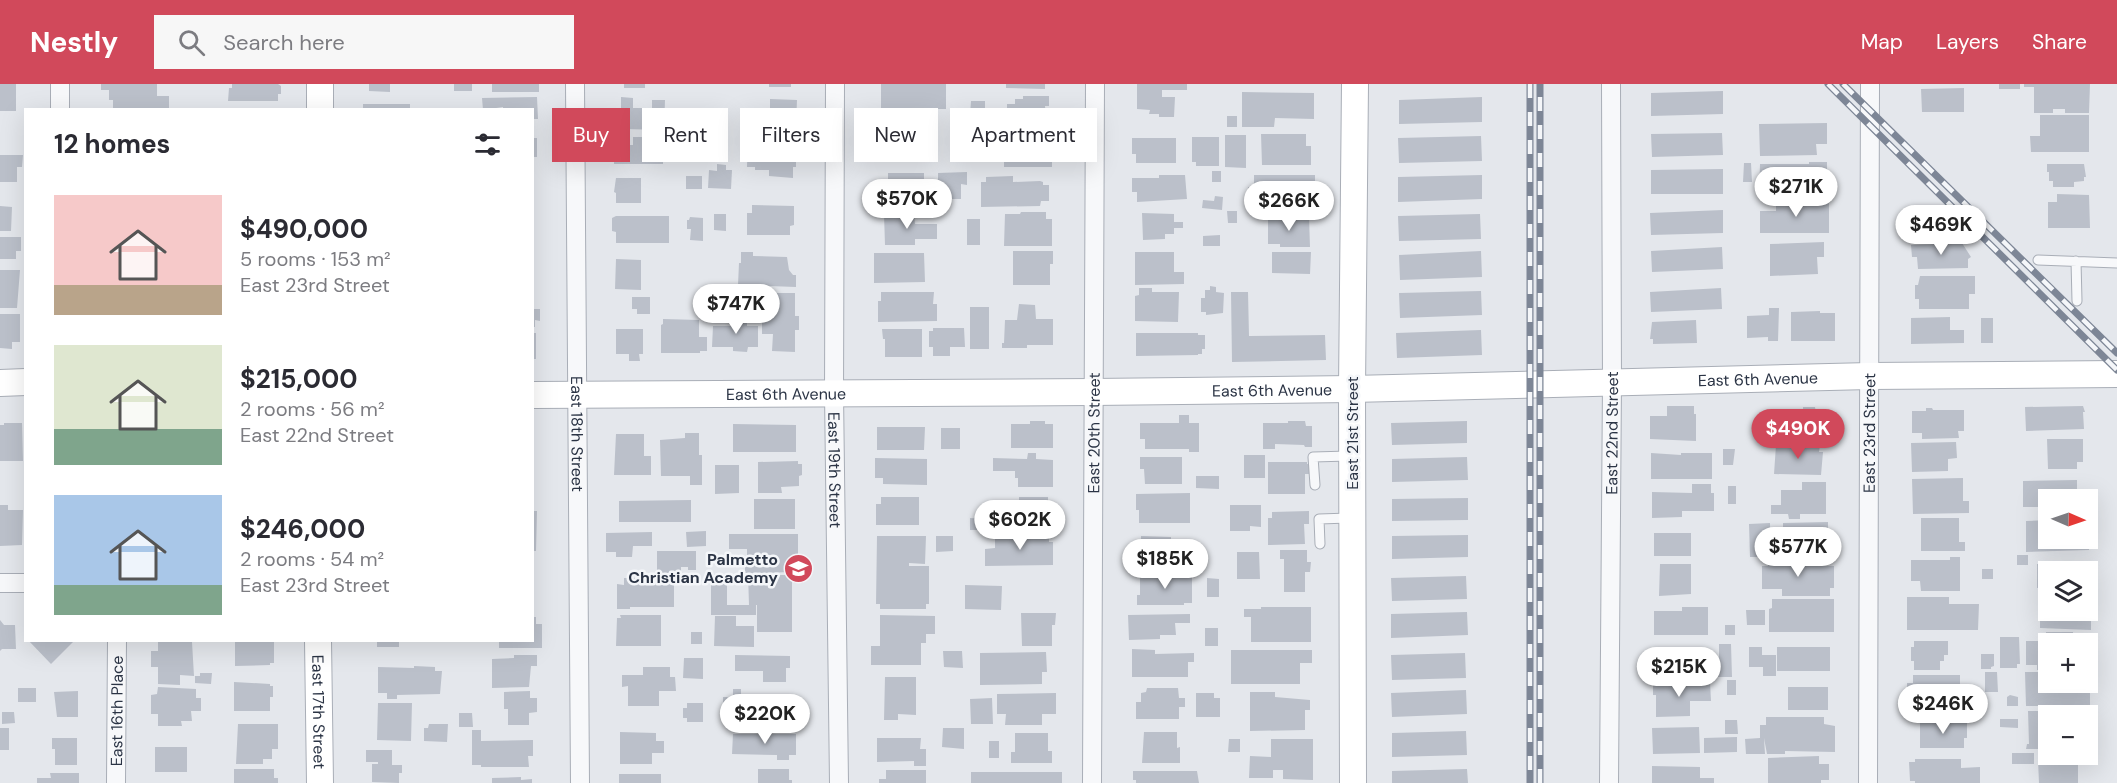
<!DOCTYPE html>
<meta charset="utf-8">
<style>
:root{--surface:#fff;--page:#f7f7f7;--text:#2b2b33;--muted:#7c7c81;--accent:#d1495b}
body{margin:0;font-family:"DM Sans",sans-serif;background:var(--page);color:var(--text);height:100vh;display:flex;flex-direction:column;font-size:22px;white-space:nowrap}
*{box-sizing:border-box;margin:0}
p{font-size:20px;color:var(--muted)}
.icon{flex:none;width:33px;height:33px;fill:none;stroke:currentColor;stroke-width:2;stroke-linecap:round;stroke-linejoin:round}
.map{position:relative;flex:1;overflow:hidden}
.panel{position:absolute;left:24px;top:24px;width:510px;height:534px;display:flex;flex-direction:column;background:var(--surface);border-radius:0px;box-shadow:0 6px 24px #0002}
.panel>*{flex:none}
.guide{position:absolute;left:552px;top:24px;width:570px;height:54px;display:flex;gap:12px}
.needle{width:39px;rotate:92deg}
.buttons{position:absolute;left:2038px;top:405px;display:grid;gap:12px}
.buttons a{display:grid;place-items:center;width:60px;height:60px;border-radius:0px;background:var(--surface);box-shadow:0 6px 24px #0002;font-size:30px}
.price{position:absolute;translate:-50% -51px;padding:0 14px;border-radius:21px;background:#fff;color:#222;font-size:20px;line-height:39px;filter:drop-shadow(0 2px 3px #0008)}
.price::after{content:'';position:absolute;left:50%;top:36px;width:18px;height:14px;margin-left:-9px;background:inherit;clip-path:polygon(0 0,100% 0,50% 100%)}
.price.selected{background:var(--accent);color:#fff}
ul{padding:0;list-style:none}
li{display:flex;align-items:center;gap:18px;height:150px;padding:0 30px}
li span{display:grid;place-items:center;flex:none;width:168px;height:120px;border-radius:0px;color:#555}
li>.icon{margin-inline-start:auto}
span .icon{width:72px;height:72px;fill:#fffc;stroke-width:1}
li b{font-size:26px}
h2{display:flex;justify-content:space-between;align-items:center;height:72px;padding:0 30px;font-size:26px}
.pill{padding:0 21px;border-radius:0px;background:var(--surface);box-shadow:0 6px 24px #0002;font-size:21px;line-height:54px}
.pill.selected{background:var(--accent);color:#fff}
header{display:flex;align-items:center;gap:36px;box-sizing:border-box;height:84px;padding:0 30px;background:var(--accent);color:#fff}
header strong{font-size:28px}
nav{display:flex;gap:33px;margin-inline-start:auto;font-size:21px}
.search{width:420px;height:54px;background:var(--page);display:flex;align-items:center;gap:15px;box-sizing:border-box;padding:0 21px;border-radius:0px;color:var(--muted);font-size:22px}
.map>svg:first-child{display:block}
.building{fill:#bbc0ca}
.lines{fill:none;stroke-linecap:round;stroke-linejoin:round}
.lane-casing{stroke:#a9aeb7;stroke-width:11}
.street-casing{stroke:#a9aeb7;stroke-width:20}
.secondary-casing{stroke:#a9aeb7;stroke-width:28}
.lane{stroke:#f7f8fa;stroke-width:9}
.street{stroke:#f7f8fa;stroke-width:18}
.secondary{stroke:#fff;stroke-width:26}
.rail-casing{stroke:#7d8696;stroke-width:7}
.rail{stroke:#f4f6f9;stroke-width:4.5;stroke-dasharray:14;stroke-linecap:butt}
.labels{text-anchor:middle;stroke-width:5;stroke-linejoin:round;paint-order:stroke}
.street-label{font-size:16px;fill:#2b3445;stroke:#f4f6f9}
.poi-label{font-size:16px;font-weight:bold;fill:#2b3445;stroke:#f4f6f9;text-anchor:end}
</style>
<header>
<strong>Nestly</strong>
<div class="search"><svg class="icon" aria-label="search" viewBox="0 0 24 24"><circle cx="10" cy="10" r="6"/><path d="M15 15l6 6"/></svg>Search here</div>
<nav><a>Map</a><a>Layers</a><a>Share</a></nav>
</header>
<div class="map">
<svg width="2117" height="699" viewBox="0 0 2117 699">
<rect width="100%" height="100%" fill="#e4e7ec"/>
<path class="building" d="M0,0H16V27H0Z
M101,0H157V12H169V26L113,25V16H109V6H101Z
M232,0H278L281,2V10H278V17H228L229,4H232Z
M369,0H390V8L369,7Z
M454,0H472V7H454Z
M492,0H539V8H492Z
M624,0H645V4H624Z
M769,0H791V3H769Z
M881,0H946V25H881Z
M1006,0H1045V5L1006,4Z
M1137,0H1187V6H1162V13H1175L1174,33H1159V30H1149L1150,26L1137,25Z
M1999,0H2020V5H1999Z
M2024,0H2090L2089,29H2065V25H2053V29H2034V3H2024Z
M1964,4V28H1922L1921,5Z
M1723,7V30L1651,32V9Z
M1242,8L1314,9V35L1275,34L1274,43H1242Z
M1023,12H1049V22H1045L1046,33H1040V43L1007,44V20H1015V15H1023Z
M537,13L538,35H532V26H503V23L483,26L482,14Z
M621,13L633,14V24H652V16H665L664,46L624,45V38H621Z
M1482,13V38L1399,40V16Z
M770,15L797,16L796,41L770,40Z
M971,17H985V31H970Z
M363,20H410V26H363Z
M2040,31H2089V68H2031L2030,52H2040Z
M1227,32H1237V43H1227Z
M876,33H923V69H883L881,45H876Z
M1827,39V60H1816L1817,71L1760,72L1759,40Z
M1722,49L1723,71L1652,73L1651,50Z
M1021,50H1047V56H1052V83H1004V69H1011V53H1021Z
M1261,50H1306V62H1311V81H1262Z
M1225,51H1246V84L1225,83Z
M682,52L704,53L703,71L681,70Z
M748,52H796V83H793V94L769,92V86H755V83H747Z
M1481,52L1482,77L1399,79L1398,54Z
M633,53H663V80H614V61H633Z
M1192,53H1219V82H1196V78H1192Z
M532,54H537V73H532Z
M1132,54H1176V79H1136V70H1132Z
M0,71H23L22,83H17V98H0Z
M1809,78H1827V100H1817V110L1759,112L1760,80H1809Z
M1744,79H1751L1752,98H1743Z
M717,80L726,81V86H732L731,105L708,104L709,86L717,87Z
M2047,80H2084L2086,93H2084V97L2074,98V103H2053V97H2049V88H2047Z
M1723,85V110H1651V86Z
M1212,87H1221V98H1212Z
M967,88V101L961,100V115H943V112H938V89Z
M888,89H924V102H936V116H888Z
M1159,91H1185L1187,115L1137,118V108H1132V94H1159Z
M1254,91H1315V118H1248V103H1254Z
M1482,91V115L1398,118V93Z
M686,92H702V105H686Z
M1013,92V98L1040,97L1043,98V101H1049V117H1041L1040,122L981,123V98H986V93Z
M616,94H641V119H616V109L614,108Z
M2057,110L2089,111L2090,144H2048V118H2057Z
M1215,112L1223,113L1222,126L1202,124L1203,116L1214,117Z
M1776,118H1829V149H1760V127H1776Z
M752,121L794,122V141L790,142V151H747V129H752Z
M0,122L12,123L11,147H0Z
M1723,126V149L1651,151L1650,129Z
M1227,127H1237V139H1228Z
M1021,128H1046V135H1052V162H1004L1005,130H1020Z
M1142,129L1174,130V138H1183V144H1174V150H1165V155L1143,156Z
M714,130H726V147L714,146Z
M884,130H914L915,140H937V155H915V161H885Z
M1480,130L1481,155L1399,157L1398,132Z
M616,132H669V159H616V148L612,147V134Z
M690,133L703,134V157L690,156L691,145H687V136H689Z
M1268,133H1309L1310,163H1280V160H1268Z
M967,135H980V161H967Z
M1220,151V162H1203V152Z
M0,153H21V167H16V175H0Z
M1824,158V173H1817L1818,190L1770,192V160Z
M1962,159L1971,173L1968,175V184L1918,185L1917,173H1912L1911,161Z
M1722,163L1723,185L1652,188L1651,167Z
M1013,167H1053V180H1050V201H1013Z
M1481,167L1482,193L1400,196L1399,171Z
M741,168H753V172L787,173L789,186L793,191H796V203L738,201L739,179H741Z
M1135,168H1174V188H1184V200L1135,201Z
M1272,168H1311L1310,190L1272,189Z
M874,169H924L925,198L874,199Z
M616,175L641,176V206L615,205Z
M0,186H20L17,224H0Z
M1920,192H1975V210H1969V225H1919V215H1915V201H1918Z
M1210,202L1216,203V208L1224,209L1223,229L1206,231V228H1201V214H1205V206H1210Z
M1139,204H1152V208H1179L1178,238L1135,237V212L1139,211Z
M1721,204L1722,225L1651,228L1650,208Z
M1481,207L1482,231L1400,234L1399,209Z
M881,208H934L933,220H937V237L878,238V217H881Z
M1231,208H1248L1249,252L1325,251L1326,276L1232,278Z
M772,209H795V232H799V246H795V268L772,267L773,250H762V231H771Z
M632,213H650V230H637V225H632Z
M1019,220L1035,221L1036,235H1053V261H1027V264H1002V259H1004L1005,236H1017Z
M970,223H989V265H970Z
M1769,224H1779L1778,257H1768V253L1747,254V232L1769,231Z
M532,225H540V237L535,236V243H532Z
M1820,227V229H1835V257H1791V228Z
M0,230H20V258H12V265L0,264Z
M731,233H747V242H758V263H748L747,268L733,267V263H712L713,242H731Z
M1950,233V246H1964V259L1911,260V234Z
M1981,234H1993V259H1981Z
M663,235L699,236V253H707V267H700V269H661V241L663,240Z
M1696,236L1697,259L1653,260V255H1650L1652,238Z
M933,244H964L965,263H950V272H933V263H929V247H933Z
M616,245H643V270H639L640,277H629V270H616Z
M882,245H922V273H885V255H883Z
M1481,246L1482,271L1397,274L1396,249Z
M532,249H536V275H532Z
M1136,249H1198V251H1205V265H1202V270H1198V271L1136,272Z
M1667,322H1694V330H1696V357L1650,355V332H1667Z
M2083,322L2085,328H2083L2084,345L2026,347L2025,323Z
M1803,323H1815L1817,335H1826V351H1786V347H1779V331H1786V327H1803Z
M1926,324H1932L1933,326H1964V347H1958L1959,354L1922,355V349H1912V327H1926Z
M1179,331H1189V339H1199V368H1189V365H1145V355H1140V339H1179Z
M1030,337H1045V340H1053V364H1011V340H1030Z
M1288,337H1305L1306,342H1312V363H1305L1304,361L1275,360V365H1263V339H1288Z
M1467,337V359L1392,361L1391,339Z
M4,339H22L23,377H0V341H4Z
M733,340L796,341V368H733Z
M877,343H925L924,366H877Z
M941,344H960V365H941Z
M685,349H699V371H702V401H690V392H661L660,356L685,354Z
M616,350H644V372H651V391H614Z
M2047,355H2083V378H2077V385H2048Z
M1956,358L1957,374L1948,375V387L1912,388L1911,359Z
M1776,361H1820L1819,368H1823L1821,391L1774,390Z
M1723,365H1735L1733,381H1723Z
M1028,369H1036V375L1053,376V403H1018V394H1015V387H993V374L1027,375Z
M1651,369L1681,371V369H1712V395H1651Z
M1244,371H1265V394H1244Z
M1140,373H1182V400H1145L1144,385H1140Z
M1467,373L1468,396L1392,398V375Z
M875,374L927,375V401L883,400V394H875Z
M798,377V380H802V391L799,392V402L781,403L782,409H758V378Z
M1268,378H1307V380H1311V390H1305V410H1268Z
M715,381H739V409L715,410Z
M1196,392H1219V405L1196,404Z
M1963,394V417H1969V429L1913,430L1912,395Z
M2077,396V406H2082L2083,416H2049V423H2023V397Z
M1802,398H1826V430H1800V435H1789L1788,430H1771V421H1781V406H1802Z
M1692,400H1711V409H1714V427H1682V433L1652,434V408L1692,409Z
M1728,402H1736V420H1728Z
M1190,409V439H1139V426H1136V410Z
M881,413H919V441H876V420H881Z
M1019,413H1048V419H1053L1051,442H1025V432H1011V418H1019Z
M1468,414V436L1392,437V415Z
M754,415H795V445H754Z
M691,416V438H619V417Z
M0,421H8V426H23L22,461L0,462Z
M1230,421H1261V443L1250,442V447H1230Z
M532,427H537L536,467H532Z
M1309,427V440H1304L1305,460L1268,461V434H1272V428Z
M970,434L985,435V438H988V446H970Z
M1921,434H1959V458H1965V467H1921Z
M2049,436V454H2089V466L2026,468V437Z
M1828,438V447L1836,449L1837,461H1832V470L1783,471V463H1779V447H1783V439Z
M1770,439L1771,473H1750L1749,440Z
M706,447V462L687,463L686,448Z
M652,448V462H633L632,473H616V468H606V449Z
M1654,449H1691V472H1654Z
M729,450H798V483H789V488L765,489V491H792V548H757V521H756V531H711V490H727V521H749L748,489H745V482H747V465H729Z
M1049,451V458H1053V481L985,482V465L995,464V452Z
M1468,451V473L1392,475V452Z
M877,452H926L925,480L909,479V482H929V520H926V525H880V520H876Z
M936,452H953V467L936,468Z
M1141,452L1171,453V457L1180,458V472L1165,471V482H1137V458H1141Z
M1280,466H1307V478H1311L1310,488H1305V508H1284V475H1280Z
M657,467H696V486H688V483H681V489H657Z
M1237,468H1259L1260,495H1237Z
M2017,471H2028V481H2017Z
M1950,473H1960V507H1921L1920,497H1911V476H1950Z
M1768,476H1812V482H1834V504H1830V512H1782V505H1762V482H1768Z
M2078,479V488H2049V503L2037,504V480Z
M1660,480H1691V510L1659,512Z
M1982,485H1993V495H1982Z
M1140,490H1192V519H1184V521H1137V511H1140Z
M1466,492L1467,515L1392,517L1391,494Z
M624,494H674V523H630V525H617V500L624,501Z
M1207,494L1219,495V513H1207Z
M965,501L1002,502L1001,526L965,525Z
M1907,513H1949V520H1979L1978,546H1907Z
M1772,515H1834V548H1769V525L1772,524Z
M2040,516H2049V526H2088V516H2091V546L2040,544Z
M1261,523H1311V558H1251V533H1244V525H1261Z
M1682,523H1708V551H1654V527H1682Z
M1746,526H1765V541H1747Z
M1467,528L1468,551L1391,554V530Z
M1021,529H1056L1055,541H1052V562H1022Z
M1190,530V539H1175L1176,551H1160V555L1129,556L1128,531Z
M620,531H661V562H616L617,534H621Z
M880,531L935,532V550H926V559H921V581H871V562H880Z
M715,532H736V542H754V563L714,562Z
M532,533H536V540H542V564H499V556H532Z
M0,536L4,541H15L16,565H2L0,567Z
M1725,541H1735V551H1725Z
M1205,544H1218V562H1205Z
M691,548H702V560H691Z
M2046,548H2073V557H2079V560H2049V586H2037V581H2026V557H2046Z
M2000,553H2019L2020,580H2017V584H2000Z
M28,556H75L51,580Z
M235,556H274V579H270V581L235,582Z
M377,556H399V563H377Z
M1914,557H1948V571H1944V577H1940V586H1914V577H1911V563H1914Z
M158,558H192L194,592L180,591V601L158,600V583H151V567H158Z
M1719,560H1731L1732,593H1714V574H1719Z
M1749,563H1762V571H1776V592H1763V583H1749Z
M1777,563H1830V587H1777Z
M1132,565L1155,566V570L1194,569V578H1188V593H1132Z
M1700,565V593H1684V591L1649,593V566Z
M1231,566H1312V579H1300V600H1231Z
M943,567H962L963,584L944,583Z
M1046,568L1047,588H1042V600L980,601V569Z
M1465,569L1466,594L1392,596L1391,571Z
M1981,570H1994V582L1991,583V585H1981Z
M514,571H537V582H531L529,603L492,604V575L514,574Z
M735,571L790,572V584H786V598H763V587H735Z
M684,574H703V595L683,594Z
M414,582L435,583V587H442L440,610L397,611V615H387V609H378V583L414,584Z
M643,583H670V593H675L676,607H659V622H628V602L622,603V591H643Z
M1985,588H1997L1998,608H1985Z
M2025,588H2043V596H2049V598H2090V624H2072V622H2026Z
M200,589H212L211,600L195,599V592H200Z
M1913,591H1960V626H1943L1944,624L1907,626V599H1913Z
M885,593H916V631L898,630V636H884Z
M1727,596H1736V611H1727Z
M234,598L270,600V602H273V613H270V627H234Z
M1710,598L1711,617H1690V632L1656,633V611H1653V600Z
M158,603L196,605V614H201V627H191L192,637H181L182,642H158V630H151V611L157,610Z
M1788,603H1828V626H1788Z
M18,604H36V618H18Z
M1147,604H1178L1179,614H1185V623H1179V635H1136V618H1141V609L1146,608Z
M733,605H741V624L723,625V613H733Z
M1466,606L1467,630L1392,633L1391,609Z
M78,607V633H57L54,608Z
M530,607V614H537V628L529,629V641H508V625H504V608Z
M1250,608H1275V613L1310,616V626H1305V646L1250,647Z
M1056,609V630H1042V641H1005L1006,630H997V610Z
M1196,609H1214V614H1220V633H1196Z
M759,611H791V623H785V638H764L763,625H759Z
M2010,611L2018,613V622H2007V613Z
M992,614L993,640H971L970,615Z
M378,619H412L411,657L377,656Z
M687,619H703V638H687V634H683V624H687Z
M2028,627H2055V632H2049V661H2046V665H2026L2027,660H2029Z
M2,628H14L15,639L2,640Z
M459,629H472L473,643H459Z
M1766,633H1824V640L1835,642V668L1785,667V670H1767L1764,654L1765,670H1746L1745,655L1760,654V641H1766Z
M2000,635H2018V644L2000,643Z
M1725,636H1737L1738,650H1725Z
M1920,639H1967V654H1964V664H1920Z
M238,640H278V665H272V675H263V680H236Z
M429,640H448L447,658L424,657V644H428Z
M1699,643L1700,669L1653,670L1652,644Z
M0,644H9V666H0Z
M943,644H964V665L942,663Z
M472,646H481V657L533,656V672H528L529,683H481V681H472Z
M1466,647L1467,671L1392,673V649Z
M620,648L656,649V657H664V669H652V680H620Z
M1144,648H1177V664L1180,663V679H1142Z
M1015,649H1048V667H1052V679H1011V668H1015Z
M733,650H796V671H789V676H777V671L732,670Z
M1737,653V668L1704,669V654Z
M52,654H77V681H55V665H52Z
M877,654H921L920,665H926V682H914V677L877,678Z
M1229,655H1240V668H1228Z
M1271,655H1313V696L1283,695V686H1273V694H1249L1250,672L1271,673Z
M989,657H999V674H989Z
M155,663H187V688H155Z
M366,666H392V681H402V689H399V699L372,698V680H378V678H366Z
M2012,669H2034V680H2012Z
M1819,672V680H1829V696H1821V699H1768V674Z
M1915,675H1961V684L1980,683V699H1915V697H1910L1909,678H1915Z
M2081,675V681H2078V699H2039L2038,676Z
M1652,682L1700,683V694H1714V699H1652Z
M234,685H274V694H278V699H234Z
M758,685H789V696H792V699H758Z
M1467,685L1468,699H1392V687Z
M886,686H926V699H879V695H886Z
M1133,687H1197L1199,699H1136V696H1133Z
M971,688H1062V699H971Z
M50,689H79V699H37V694H51Z
M619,690H661V699H619Z
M521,693V696L532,695V699H492V694Z"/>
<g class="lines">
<defs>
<path id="lane" d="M2038,176L2117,179
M2076,177L2077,217
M1315,401L1313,373L1349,372
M1320,460L1319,435L1349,434"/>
<g id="street">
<path d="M60,0V26"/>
<path id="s1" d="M575,0L580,699"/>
<path id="s2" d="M835,0L834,309L839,699"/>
<path d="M0,499H26"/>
<path id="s3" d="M116,699L117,556"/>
<path id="s4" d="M1092,699L1095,0"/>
<path id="s5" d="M1609,699L1612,298L1611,0"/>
<path id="s6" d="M1868,699L1870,0"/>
</g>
<g id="secondary">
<path d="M320,26V0"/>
<path d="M0,299L26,298"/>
<path id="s7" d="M532,311L1093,308L1352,305L1870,292L2117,290"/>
<path id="s8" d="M318,556L320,699"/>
<path d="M1353,699L1352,305L1355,0"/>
</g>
</defs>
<use href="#lane" class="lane-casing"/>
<use href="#street" class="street-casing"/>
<use href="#secondary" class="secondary-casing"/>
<use href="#lane" class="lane"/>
<use href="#street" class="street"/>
<use href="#secondary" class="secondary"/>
<defs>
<path id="rail" d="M1530,0V699
M1828,0L2117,286
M1843,0L2117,269
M1540,699V0"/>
</defs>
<use href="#rail" class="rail-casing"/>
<use href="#rail" class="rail"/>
</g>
<defs>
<symbol id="school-disc" viewBox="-11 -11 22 22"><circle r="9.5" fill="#d1495b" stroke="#f4f6f9"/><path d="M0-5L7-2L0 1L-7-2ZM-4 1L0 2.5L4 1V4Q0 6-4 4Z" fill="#fff"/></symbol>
</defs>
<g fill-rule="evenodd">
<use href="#school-disc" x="782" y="468" width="33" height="33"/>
</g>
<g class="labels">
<g class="street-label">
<text dy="6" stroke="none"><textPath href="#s7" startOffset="1226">East 6th Avenue</textPath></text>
<text dy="6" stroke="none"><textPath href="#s7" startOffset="740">East 6th Avenue</textPath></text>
<text dy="6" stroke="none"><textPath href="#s7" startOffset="254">East 6th Avenue</textPath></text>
<text dy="6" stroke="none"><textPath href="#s4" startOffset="350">East 20th Street</textPath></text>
<text transform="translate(1352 349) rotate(-90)" y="6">East 21st Street</text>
<text dy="6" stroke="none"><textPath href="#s1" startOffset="350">East 18th Street</textPath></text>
<text dy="6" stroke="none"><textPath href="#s5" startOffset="350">East 22nd Street</textPath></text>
<text dy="6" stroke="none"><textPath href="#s6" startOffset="350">East 23rd Street</textPath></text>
<text dy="6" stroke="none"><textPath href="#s2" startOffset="386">East 19th Street</textPath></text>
<text dy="6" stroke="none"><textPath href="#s3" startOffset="72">East 16th Place</textPath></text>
<text dy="6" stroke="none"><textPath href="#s8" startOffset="72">East 17th Street</textPath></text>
</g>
<g class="poi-label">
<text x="778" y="481">Palmetto<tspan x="778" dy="18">Christian Academy</tspan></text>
</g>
</g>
</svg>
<div class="buttons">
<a><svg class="needle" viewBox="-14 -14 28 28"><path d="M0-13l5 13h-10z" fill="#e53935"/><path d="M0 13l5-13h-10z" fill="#7c7c81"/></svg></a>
<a><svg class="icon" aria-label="layers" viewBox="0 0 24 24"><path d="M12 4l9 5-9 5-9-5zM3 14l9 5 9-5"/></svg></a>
<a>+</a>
<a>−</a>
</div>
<b class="price" style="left:1796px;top:134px">$271K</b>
<b class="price" style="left:907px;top:146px">$570K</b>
<b class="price" style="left:1289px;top:148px">$266K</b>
<b class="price" style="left:1941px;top:172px">$469K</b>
<b class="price" style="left:736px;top:251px">$747K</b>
<b class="price selected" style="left:1798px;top:376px">$490K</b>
<b class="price" style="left:1020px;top:467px">$602K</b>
<b class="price" style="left:1798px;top:494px">$577K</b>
<b class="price" style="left:1165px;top:506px">$185K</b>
<b class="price" style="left:1679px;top:614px">$215K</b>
<b class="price" style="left:1943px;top:651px">$246K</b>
<b class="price" style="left:765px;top:661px">$220K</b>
<div class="guide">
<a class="pill selected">Buy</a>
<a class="pill">Rent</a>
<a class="pill">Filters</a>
<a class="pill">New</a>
<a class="pill">Apartment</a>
</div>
<section class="panel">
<h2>12 homes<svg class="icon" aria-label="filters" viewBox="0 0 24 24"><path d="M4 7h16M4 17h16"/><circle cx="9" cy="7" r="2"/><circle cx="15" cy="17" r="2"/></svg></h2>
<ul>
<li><span style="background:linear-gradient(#f6c9c9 75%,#b9a48a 0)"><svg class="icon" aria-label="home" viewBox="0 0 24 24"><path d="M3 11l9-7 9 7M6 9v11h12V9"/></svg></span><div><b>$490,000</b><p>5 rooms · 153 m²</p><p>East 23rd Street</p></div></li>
<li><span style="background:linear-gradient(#dfe7d0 70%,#7fa58c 0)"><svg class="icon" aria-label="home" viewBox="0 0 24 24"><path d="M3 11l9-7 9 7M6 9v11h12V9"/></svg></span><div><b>$215,000</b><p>2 rooms · 56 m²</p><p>East 22nd Street</p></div></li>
<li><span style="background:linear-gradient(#a9c7e8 75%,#7fa58c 0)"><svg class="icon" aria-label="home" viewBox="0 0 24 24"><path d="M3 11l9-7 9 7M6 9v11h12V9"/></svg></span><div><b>$246,000</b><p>2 rooms · 54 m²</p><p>East 23rd Street</p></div></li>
</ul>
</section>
</div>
